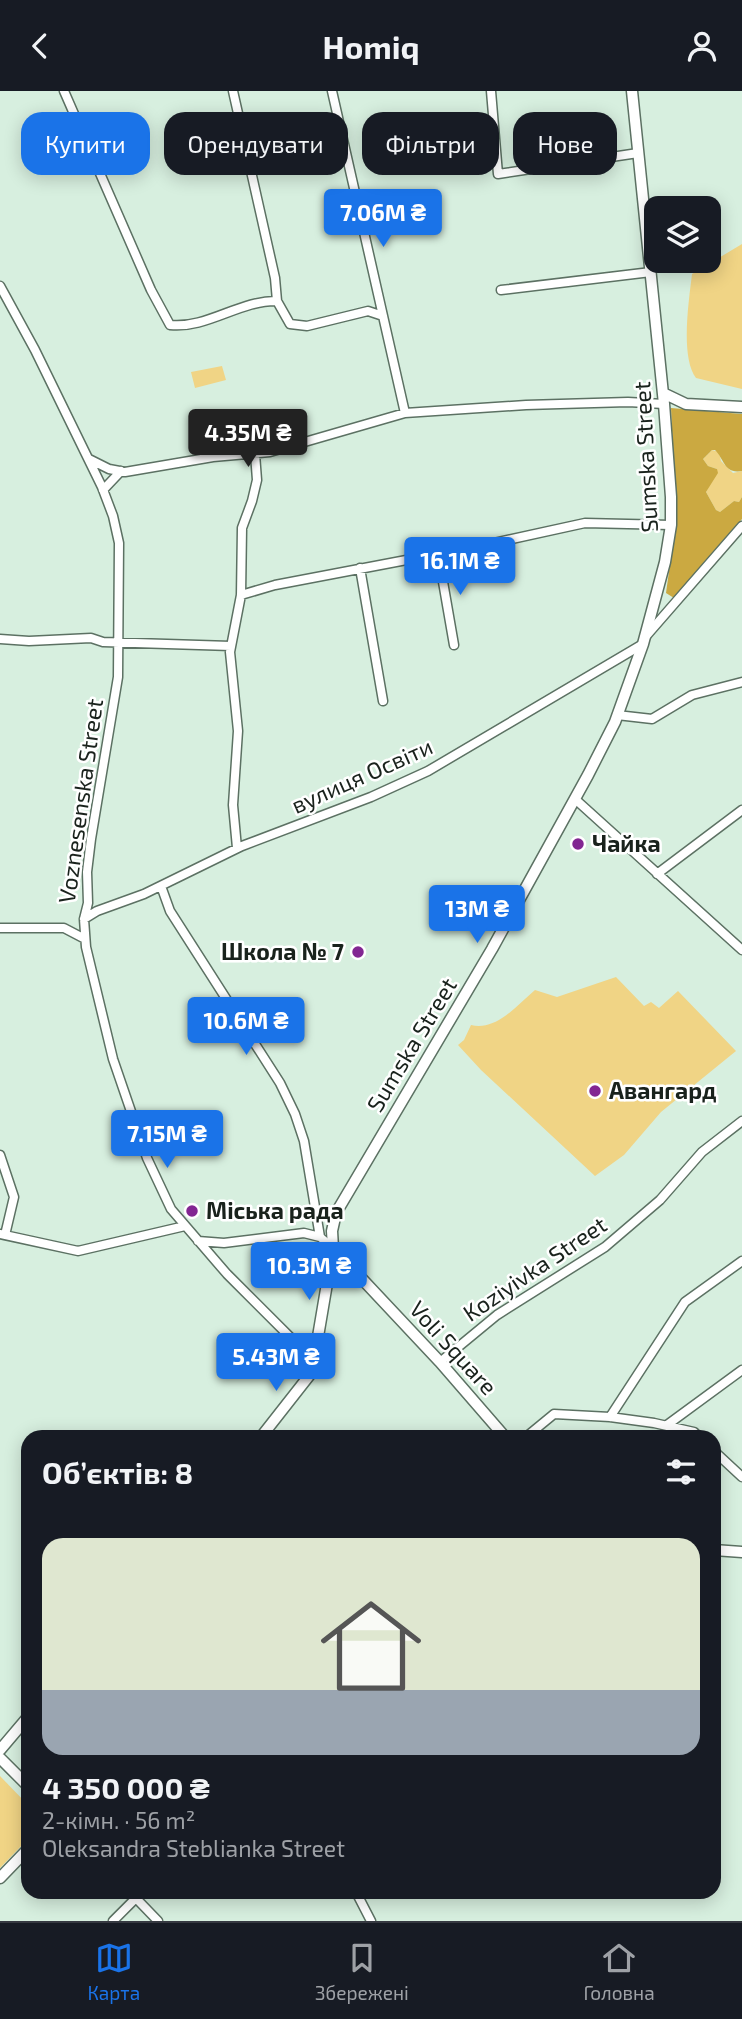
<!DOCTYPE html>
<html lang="uk">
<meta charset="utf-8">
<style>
:root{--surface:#171b24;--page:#242831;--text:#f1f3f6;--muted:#9ea1a6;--line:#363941;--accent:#1a73e8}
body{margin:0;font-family:"Exo 2",sans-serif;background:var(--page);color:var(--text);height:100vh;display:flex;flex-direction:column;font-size:26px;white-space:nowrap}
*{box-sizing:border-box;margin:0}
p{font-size:23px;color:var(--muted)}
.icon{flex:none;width:38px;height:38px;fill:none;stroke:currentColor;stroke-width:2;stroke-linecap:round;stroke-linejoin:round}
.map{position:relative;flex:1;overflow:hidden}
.sheet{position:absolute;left:21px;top:1339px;width:700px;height:469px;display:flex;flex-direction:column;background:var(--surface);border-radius:21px;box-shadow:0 4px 18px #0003}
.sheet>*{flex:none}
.hud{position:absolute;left:21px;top:21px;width:700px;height:63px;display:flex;gap:14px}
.tools{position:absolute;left:644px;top:105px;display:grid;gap:14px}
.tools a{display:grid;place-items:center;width:77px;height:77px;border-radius:14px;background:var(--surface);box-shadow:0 4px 18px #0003;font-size:35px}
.price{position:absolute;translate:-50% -60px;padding:0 16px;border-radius:7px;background:var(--accent);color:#fff;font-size:23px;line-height:46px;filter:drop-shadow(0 2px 4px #0008)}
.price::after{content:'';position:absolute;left:50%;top:42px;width:21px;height:16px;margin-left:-10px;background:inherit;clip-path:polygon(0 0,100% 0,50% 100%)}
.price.on{background:#222;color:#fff}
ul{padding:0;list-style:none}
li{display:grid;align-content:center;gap:14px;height:371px;padding:0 21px}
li+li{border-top:2px solid var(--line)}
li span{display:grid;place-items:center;height:217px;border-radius:21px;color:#555}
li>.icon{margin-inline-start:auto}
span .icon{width:126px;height:126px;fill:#fffc;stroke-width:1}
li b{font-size:30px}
h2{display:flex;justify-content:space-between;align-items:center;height:84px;padding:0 21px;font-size:30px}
.pill{padding:0 24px;border-radius:21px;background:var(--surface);box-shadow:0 4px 18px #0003;font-size:24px;line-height:63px}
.pill.on{background:var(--accent);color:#fff}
header{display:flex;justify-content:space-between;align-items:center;height:91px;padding:0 21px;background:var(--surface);font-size:32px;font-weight:700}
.menu{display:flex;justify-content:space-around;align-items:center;height:98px;border-top:2px solid var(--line);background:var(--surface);font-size:19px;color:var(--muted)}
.menu a{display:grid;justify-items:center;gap:4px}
.menu .on{color:var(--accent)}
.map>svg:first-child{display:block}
.green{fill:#f0d485}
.forest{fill:#cba941}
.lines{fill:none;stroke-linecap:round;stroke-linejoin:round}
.minor-casing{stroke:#5c7163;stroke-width:11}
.major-casing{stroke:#5c7163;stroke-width:13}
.minor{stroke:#fff;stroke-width:8}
.major{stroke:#fff;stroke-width:10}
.poi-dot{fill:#822692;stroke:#fff;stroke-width:2.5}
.labels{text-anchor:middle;stroke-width:5;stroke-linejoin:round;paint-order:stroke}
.street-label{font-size:23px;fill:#19221c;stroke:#fff}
.poi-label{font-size:23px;font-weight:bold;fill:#19221c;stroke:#fff;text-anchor:start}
</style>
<header><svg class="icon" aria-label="back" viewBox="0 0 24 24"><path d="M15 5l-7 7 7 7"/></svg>Homiq<svg class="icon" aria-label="person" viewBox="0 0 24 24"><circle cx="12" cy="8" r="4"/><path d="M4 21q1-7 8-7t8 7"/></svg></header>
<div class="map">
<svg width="742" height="1830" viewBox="0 0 742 1830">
<rect width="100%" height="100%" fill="#d7efdf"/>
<path class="green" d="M742,153V298L696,287C680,266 689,209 692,183Z
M222,275L226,289L195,297L191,281Z
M712,359L719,361L721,370L733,382L742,380V406L739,411L734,410L720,421L716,419L706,401L717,378L708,375L703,368Z
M616,886L644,915L651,911L659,917L678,900L736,960L661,1021L624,1064L595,1085L481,979L458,954L464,949L471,934C497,940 517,914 535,899L557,906Z
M0,1685L28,1714V1748L0,1777Z"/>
<path class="forest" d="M671,317L742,323V380C724,383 725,369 715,359H712L703,368L708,375L717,378L718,382L706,401L716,419L720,421L734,410L739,411L742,406V428L674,507L666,502L676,430Z"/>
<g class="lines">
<defs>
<path id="minor" d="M64,0L151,199L170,234C207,238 240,209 277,210
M233,0L275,187L277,210L290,233L307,235L368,220L383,225
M332,0L405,322
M491,0L498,83L638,62
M0,195L35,259L102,396L113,425L119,452L118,586L91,748L87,781L88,812L84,828L86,856L113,968L147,1067L171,1118L227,1183L314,1270
M501,199L651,181
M89,368L109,378L125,381L213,366L270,361L405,322L526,314L628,311L664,313
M103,399L121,380
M438,462L454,554
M360,477L383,610
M241,504L275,494L480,455L585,432L671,434
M647,544L742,435
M0,548L29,550L91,547L103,551L231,555
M617,624L652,628L692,604L742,591
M575,708L742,859
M237,757L233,714L238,640L230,561L241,504L242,437L252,410L257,389L255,363
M657,783L742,719
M161,795L170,820L280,992L295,1023L304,1050L320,1146
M84,828L97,820L144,803L242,755L371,706L428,680L643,553
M0,837H64L85,848
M0,1064L14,1106L5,1144
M0,1143L78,1160L185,1135
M198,1150L224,1152L304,1142L320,1146L333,1157
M440,1271L497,1224L605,1156L660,1109L702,1061L742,1030
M610,1326L685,1211L742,1170
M667,1334L742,1279
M526,1346L554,1323L610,1326L654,1332L694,1341L699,1346
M714,1360L742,1386
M130,1801L158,1830
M356,1801L371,1830
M113,1830L136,1807"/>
<path id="major" d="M663,302L686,313L742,316
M333,1157L440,1271L505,1346
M261,1346L312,1281L333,1157L332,1140L336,1122L492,858L588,684L615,631L643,553L665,471L671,434V406L664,313L632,0
M714,1459L742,1461
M0,1659L28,1626
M0,1667L28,1695
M0,1787L28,1758"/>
</defs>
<use href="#minor" class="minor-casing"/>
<use href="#major" class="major-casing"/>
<use href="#minor" class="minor"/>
<use href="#major" class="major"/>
</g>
<g class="poi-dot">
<circle cx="578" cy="753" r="7"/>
<circle cx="358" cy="861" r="7"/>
<circle cx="595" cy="1000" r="7"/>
<circle cx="192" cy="1120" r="7"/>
</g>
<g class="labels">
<g class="street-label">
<text transform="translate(646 366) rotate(-93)" y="8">Sumska Street</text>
<text transform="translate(362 685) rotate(-24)" y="8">вулиця Освіти</text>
<text transform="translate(81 710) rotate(-82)" y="8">Voznesenska Street</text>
<text transform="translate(412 954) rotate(-59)" y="8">Sumska Street</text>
<text transform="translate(535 1178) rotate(-34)" y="8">Koziyivka Street</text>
<text transform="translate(453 1257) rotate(48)" y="8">Voli Square</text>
</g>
<g class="poi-label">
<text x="592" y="761">Чайка</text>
<text x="344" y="869" text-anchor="end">Школа № 7</text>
<text x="609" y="1008">Авангард</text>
<text x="206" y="1128">Міська рада</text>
</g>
</g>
</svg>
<div class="tools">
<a><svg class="icon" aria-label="layers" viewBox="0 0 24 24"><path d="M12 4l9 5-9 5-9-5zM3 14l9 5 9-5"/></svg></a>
</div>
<b class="price" style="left:383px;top:158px">7.06M ₴</b>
<b class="price on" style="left:248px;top:378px">4.35M ₴</b>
<b class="price" style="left:460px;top:506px">16.1M ₴</b>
<b class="price" style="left:477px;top:854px">13M ₴</b>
<b class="price" style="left:246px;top:966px">10.6M ₴</b>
<b class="price" style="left:167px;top:1079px">7.15M ₴</b>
<b class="price" style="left:309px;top:1211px">10.3M ₴</b>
<b class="price" style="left:276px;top:1302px">5.43M ₴</b>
<div class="hud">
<a class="pill on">Купити</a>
<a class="pill">Орендувати</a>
<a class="pill">Фільтри</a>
<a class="pill">Нове</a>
</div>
<section class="sheet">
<h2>Об’єктів: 8<svg class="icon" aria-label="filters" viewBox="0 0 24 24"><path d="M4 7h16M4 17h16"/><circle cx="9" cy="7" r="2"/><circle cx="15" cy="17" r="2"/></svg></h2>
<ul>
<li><span style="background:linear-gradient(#dfe7d0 70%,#9aa5b1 0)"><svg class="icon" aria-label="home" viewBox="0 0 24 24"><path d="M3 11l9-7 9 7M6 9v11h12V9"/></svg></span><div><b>4 350 000 ₴</b><p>2-кімн. · 56 m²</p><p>Oleksandra Steblianka Street</p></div></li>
</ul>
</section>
</div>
<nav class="menu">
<a class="on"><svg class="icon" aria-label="map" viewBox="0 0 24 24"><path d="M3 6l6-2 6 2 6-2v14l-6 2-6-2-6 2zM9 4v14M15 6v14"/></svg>Карта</a>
<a><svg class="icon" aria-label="saved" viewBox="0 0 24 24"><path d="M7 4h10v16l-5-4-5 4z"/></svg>Збережені</a>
<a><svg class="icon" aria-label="home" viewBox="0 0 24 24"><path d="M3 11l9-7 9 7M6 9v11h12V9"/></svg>Головна</a>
</nav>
